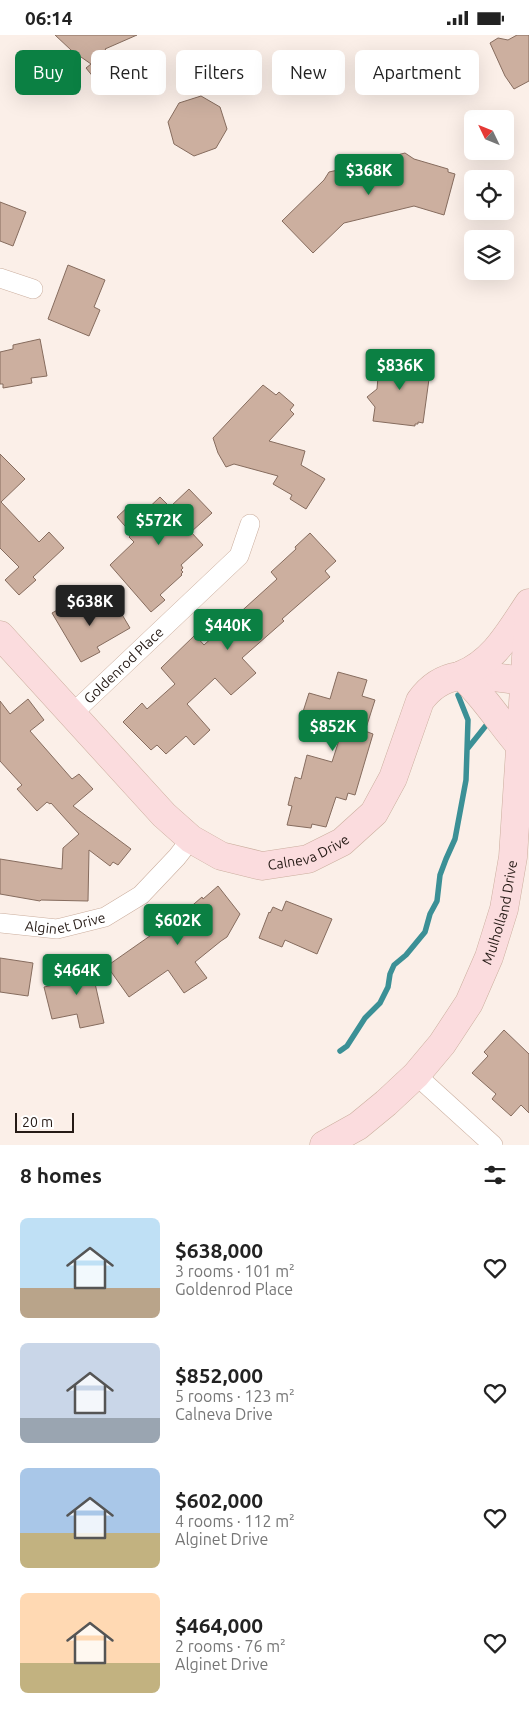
<!DOCTYPE html>
<meta charset="utf-8">
<style>
:root{--surface:#fff;--page:#f2f2f2;--text:#222;--muted:#767676;--accent:#0b8043}
body{margin:0;font-family:Ubuntu,sans-serif;background:var(--page);color:var(--text);height:100vh;display:flex;flex-direction:column;font-size:19px;white-space:nowrap}
*{box-sizing:border-box;margin:0}
p{font-size:16px;color:var(--muted)}
.icon{flex:none;width:28px;height:28px;fill:none;stroke:currentColor;stroke-width:2;stroke-linecap:round;stroke-linejoin:round}
.map{position:relative;height:1110px;overflow:hidden}
.drawer{display:flex;flex-direction:column;background:var(--surface);flex:1}
.drawer>*{flex:none}
.banner{position:absolute;left:15px;top:15px;width:500px;height:45px;display:flex;gap:10px}
.needle{width:32px;rotate:313deg}
.fabs{position:absolute;left:464px;top:75px;display:grid;gap:10px}
.fabs a{display:grid;place-items:center;width:50px;height:50px;border-radius:8px;background:var(--surface);box-shadow:0 5px 20px #0002;font-size:25px}
.scale{position:absolute;left:15px;bottom:12px;width:59px;box-sizing:border-box;padding-left:5px;border:2px solid #251a15;border-top:0;font-size:14px;line-height:18px;white-space:nowrap;color:#251a15;-webkit-text-stroke:4px #fff;paint-order:stroke}
.price{position:absolute;translate:-50% -42px;padding:0 11px;border-radius:5px;background:var(--accent);color:#fff;font-size:16px;line-height:32px;filter:drop-shadow(0 1px 2px #0008)}
.price::after{content:'';position:absolute;left:50%;top:30px;width:15px;height:11px;margin-left:-8px;background:inherit;clip-path:polygon(0 0,100% 0,50% 100%)}
.price.current{background:#222;color:#fff}
ul{padding:0;list-style:none}
li{display:flex;align-items:center;gap:15px;height:125px;padding:0 20px}
li span{display:grid;place-items:center;flex:none;width:140px;height:100px;border-radius:8px;color:#555}
li>.icon{margin-inline-start:auto}
span .icon{width:60px;height:60px;fill:#fffc;stroke-width:1}
li b{font-size:21px}
h2{display:flex;justify-content:space-between;align-items:center;height:60px;padding:0 20px;font-size:21px}
.chip{padding:0 18px;border-radius:8px;background:var(--surface);box-shadow:0 5px 20px #0002;font-size:18px;line-height:45px}
.chip.current{background:var(--accent);color:#fff}
.status{display:flex;justify-content:space-between;align-items:center;height:35px;padding:0 25px;background:var(--surface);direction:ltr}
.status svg{height:14px;fill:currentColor}
.map>svg:first-child{display:block}
.lines{fill:none;stroke-linecap:round;stroke-linejoin:round}
.stream{stroke:#3b9096;stroke-width:5.5}
.building{fill:#ccaf9f;stroke:#866c5e}
.street-casing{stroke:#cbae9e;stroke-width:20}
.secondary-casing{stroke:#cbae9e;stroke-width:29}
.street{stroke:#fff;stroke-width:19}
.secondary{stroke:#fbdcde;stroke-width:28}
.labels{text-anchor:middle;stroke-width:4;stroke-linejoin:round;paint-order:stroke}
.street-label{font-size:14px;fill:#251a15;stroke:#fff}
</style>
<div class="status"><b>06:14</b><svg viewBox="0 0 49 12"><path d="M0 12V9h3v3zM5 12V6h3v6zM10 12V3h3v9zM15 12V0h3v12zM26 1h20v11H26zM47 4h2v5h-2z"/></svg></div>
<div class="map">
<svg width="529" height="1110" viewBox="0 0 529 1110">
<rect width="100%" height="100%" fill="#fbefe8"/>
<g class="lines">
<path class="stream" d="M468,713L488,688
M340,1016L347,1011L365,983L380,968L388,952L390,939L394,930L406,920L425,897L430,879L437,866L440,840L446,824L455,804L466,745L468,685L458,660"/>
</g>
<path class="building" d="M55,0H137L105,14L127,43L107,59L86,33L91,29L71,15Z
M517,0H529V46L514,54L505,41L490,8L498,3L508,5Z
M201,61L220,72L227,94L216,113L194,121L174,109L168,87L179,68Z
M405,118L414,124L448,134V137L455,139L444,180L414,171L344,188L313,218L282,186L324,145L329,137L356,131L361,126L376,123L378,125Z
M0,167L26,177L13,211L0,206Z
M68,230L105,245L94,272L100,275L89,301L48,284Z
M40,304L47,341L31,343L32,348L3,353V349H0V317L13,314V310Z
M380,318L412,322L411,329L427,331L425,344H429L423,388L418,387V389H415V391L373,386L375,372L367,362L377,354Z
M263,350L276,360L279,357L294,370L290,375L294,379L269,406L305,416L301,430L325,444L306,474L290,464L292,460L273,449L278,441L234,429L226,432L218,418L213,403Z
M0,419L25,444L1,467L39,507L49,497L64,513L33,542L36,545L19,560L5,545L19,532L0,513Z
M189,454L212,478L191,497L203,510L181,530L183,533L181,535L183,537L181,539L182,540L160,560L165,565L151,577L110,530L134,507L129,502L132,499L117,482L131,469L141,480L160,462L170,472Z
M310,498L336,526L325,536L330,542L282,584L284,586L242,623L256,638L231,660L215,643L187,669L210,695L194,710L186,701L166,719L157,710L151,715L123,687L142,668L147,674L175,649L161,633L195,600L204,610L277,544L271,537L296,514L295,512Z
M79,563L89,581L114,566L130,593L97,612L100,617L81,627L52,578Z
M338,637L367,645L362,661L375,665L365,696L373,699L355,760L348,758L346,765L336,762L326,792L312,789L311,793L287,790L292,771L288,770L295,742L301,744L307,720L332,727L341,699L300,686L309,658L330,664Z
M28,664L44,685L30,696L72,744L79,739L93,754L73,771L131,814L118,830L113,827L110,831L89,815L88,866L41,865L40,866L0,859V824L62,834L63,813L79,799L51,768L50,769L47,767L37,776L17,754L22,750L0,726V666L10,679Z
M218,851L240,879L227,902L221,906L195,927L207,943L184,958L168,935L129,962L107,931L187,875L202,862L203,864Z
M286,866L332,884L317,919L285,905L282,912L259,903L269,877L270,878L273,872L282,876Z
M89,922L104,988L80,993L77,979L52,984L44,952L72,946L68,927Z
M0,923L33,928L28,961L0,957Z
M504,995L529,1019V1078L521,1070L511,1081L492,1064L496,1059L472,1038L488,1021L484,1017Z"/>
<g class="lines">
<defs>
<g id="street">
<path d="M0,243L33,254"/>
<path id="s1" d="M72,679L239,521L250,489"/>
<path id="s2" d="M0,888L57,894L105,882L141,860L177,822L191,804"/>
<path d="M416,1040L493,1110"/>
</g>
<g id="secondary">
<path id="s3" d="M0,600L164,780L191,804L221,821L262,831L308,824L342,807L374,778L393,743L420,666C447,628 484,642 524,646"/>
<path d="M521,712C500,688 484,661 461,640C494,627 510,596 529,568"/>
<path id="s4" d="M324,1110L358,1091L386,1068L416,1040L442,1009L469,968L489,922L504,874L513,822L529,576"/>
</g>
</defs>
<use href="#street" class="street-casing"/>
<use href="#secondary" class="secondary-casing"/>
<use href="#street" class="street"/>
<use href="#secondary" class="secondary"/>
</g>
<g class="labels">
<g class="street-label">
<text dy="5" stroke="none"><textPath href="#s1" startOffset="71">Goldenrod Place</textPath></text>
<text dy="5" stroke="none"><textPath href="#s3" startOffset="405">Calneva Drive</textPath></text>
<text dy="5" stroke="none"><textPath href="#s4" startOffset="302">Mulholland Drive</textPath></text>
<text dy="5" stroke="none"><textPath href="#s2" startOffset="66">Alginet Drive</textPath></text>
</g>
</g>
</svg>
<div class="fabs">
<a><svg class="needle" viewBox="-14 -14 28 28"><path d="M0-13l5 13h-10z" fill="#e53935"/><path d="M0 13l5-13h-10z" fill="#767676"/></svg></a>
<a><svg class="icon" aria-label="locate" viewBox="0 0 24 24"><circle cx="12" cy="12" r="6"/><path d="M12 2v4M12 18v4M2 12h4M18 12h4"/></svg></a>
<a><svg class="icon" aria-label="layers" viewBox="0 0 24 24"><path d="M12 4l9 5-9 5-9-5zM3 14l9 5 9-5"/></svg></a>
</div>
<div class="scale">20 m</div>
<b class="price" style="left:369px;top:161px">$368K</b>
<b class="price" style="left:400px;top:356px">$836K</b>
<b class="price" style="left:159px;top:511px">$572K</b>
<b class="price current" style="left:90px;top:592px">$638K</b>
<b class="price" style="left:228px;top:616px">$440K</b>
<b class="price" style="left:333px;top:717px">$852K</b>
<b class="price" style="left:178px;top:911px">$602K</b>
<b class="price" style="left:77px;top:961px">$464K</b>
<div class="banner">
<a class="chip current">Buy</a>
<a class="chip">Rent</a>
<a class="chip">Filters</a>
<a class="chip">New</a>
<a class="chip">Apartment</a>
</div>
</div>
<section class="drawer">
<h2>8 homes<svg class="icon" aria-label="filters" viewBox="0 0 24 24"><path d="M4 7h16M4 17h16"/><circle cx="9" cy="7" r="2"/><circle cx="15" cy="17" r="2"/></svg></h2>
<ul>
<li><span style="background:linear-gradient(#bfe0f5 70%,#b9a48a 0)"><svg class="icon" aria-label="home" viewBox="0 0 24 24"><path d="M3 11l9-7 9 7M6 9v11h12V9"/></svg></span><div><b>$638,000</b><p>3 rooms · 101 m²</p><p>Goldenrod Place</p></div><svg class="icon" aria-label="heart" viewBox="0 0 24 24"><path d="M12 20l-8-8c-3-5 5-10 8-4 3-6 11-1 8 4z"/></svg></li>
<li><span style="background:linear-gradient(#c9d6e8 75%,#9aa5b1 0)"><svg class="icon" aria-label="home" viewBox="0 0 24 24"><path d="M3 11l9-7 9 7M6 9v11h12V9"/></svg></span><div><b>$852,000</b><p>5 rooms · 123 m²</p><p>Calneva Drive</p></div><svg class="icon" aria-label="heart" viewBox="0 0 24 24"><path d="M12 20l-8-8c-3-5 5-10 8-4 3-6 11-1 8 4z"/></svg></li>
<li><span style="background:linear-gradient(#a9c7e8 65%,#c2b280 0)"><svg class="icon" aria-label="home" viewBox="0 0 24 24"><path d="M3 11l9-7 9 7M6 9v11h12V9"/></svg></span><div><b>$602,000</b><p>4 rooms · 112 m²</p><p>Alginet Drive</p></div><svg class="icon" aria-label="heart" viewBox="0 0 24 24"><path d="M12 20l-8-8c-3-5 5-10 8-4 3-6 11-1 8 4z"/></svg></li>
<li><span style="background:linear-gradient(#ffd9b3 70%,#c2b280 0)"><svg class="icon" aria-label="home" viewBox="0 0 24 24"><path d="M3 11l9-7 9 7M6 9v11h12V9"/></svg></span><div><b>$464,000</b><p>2 rooms · 76 m²</p><p>Alginet Drive</p></div><svg class="icon" aria-label="heart" viewBox="0 0 24 24"><path d="M12 20l-8-8c-3-5 5-10 8-4 3-6 11-1 8 4z"/></svg></li>
</ul>
</section>
